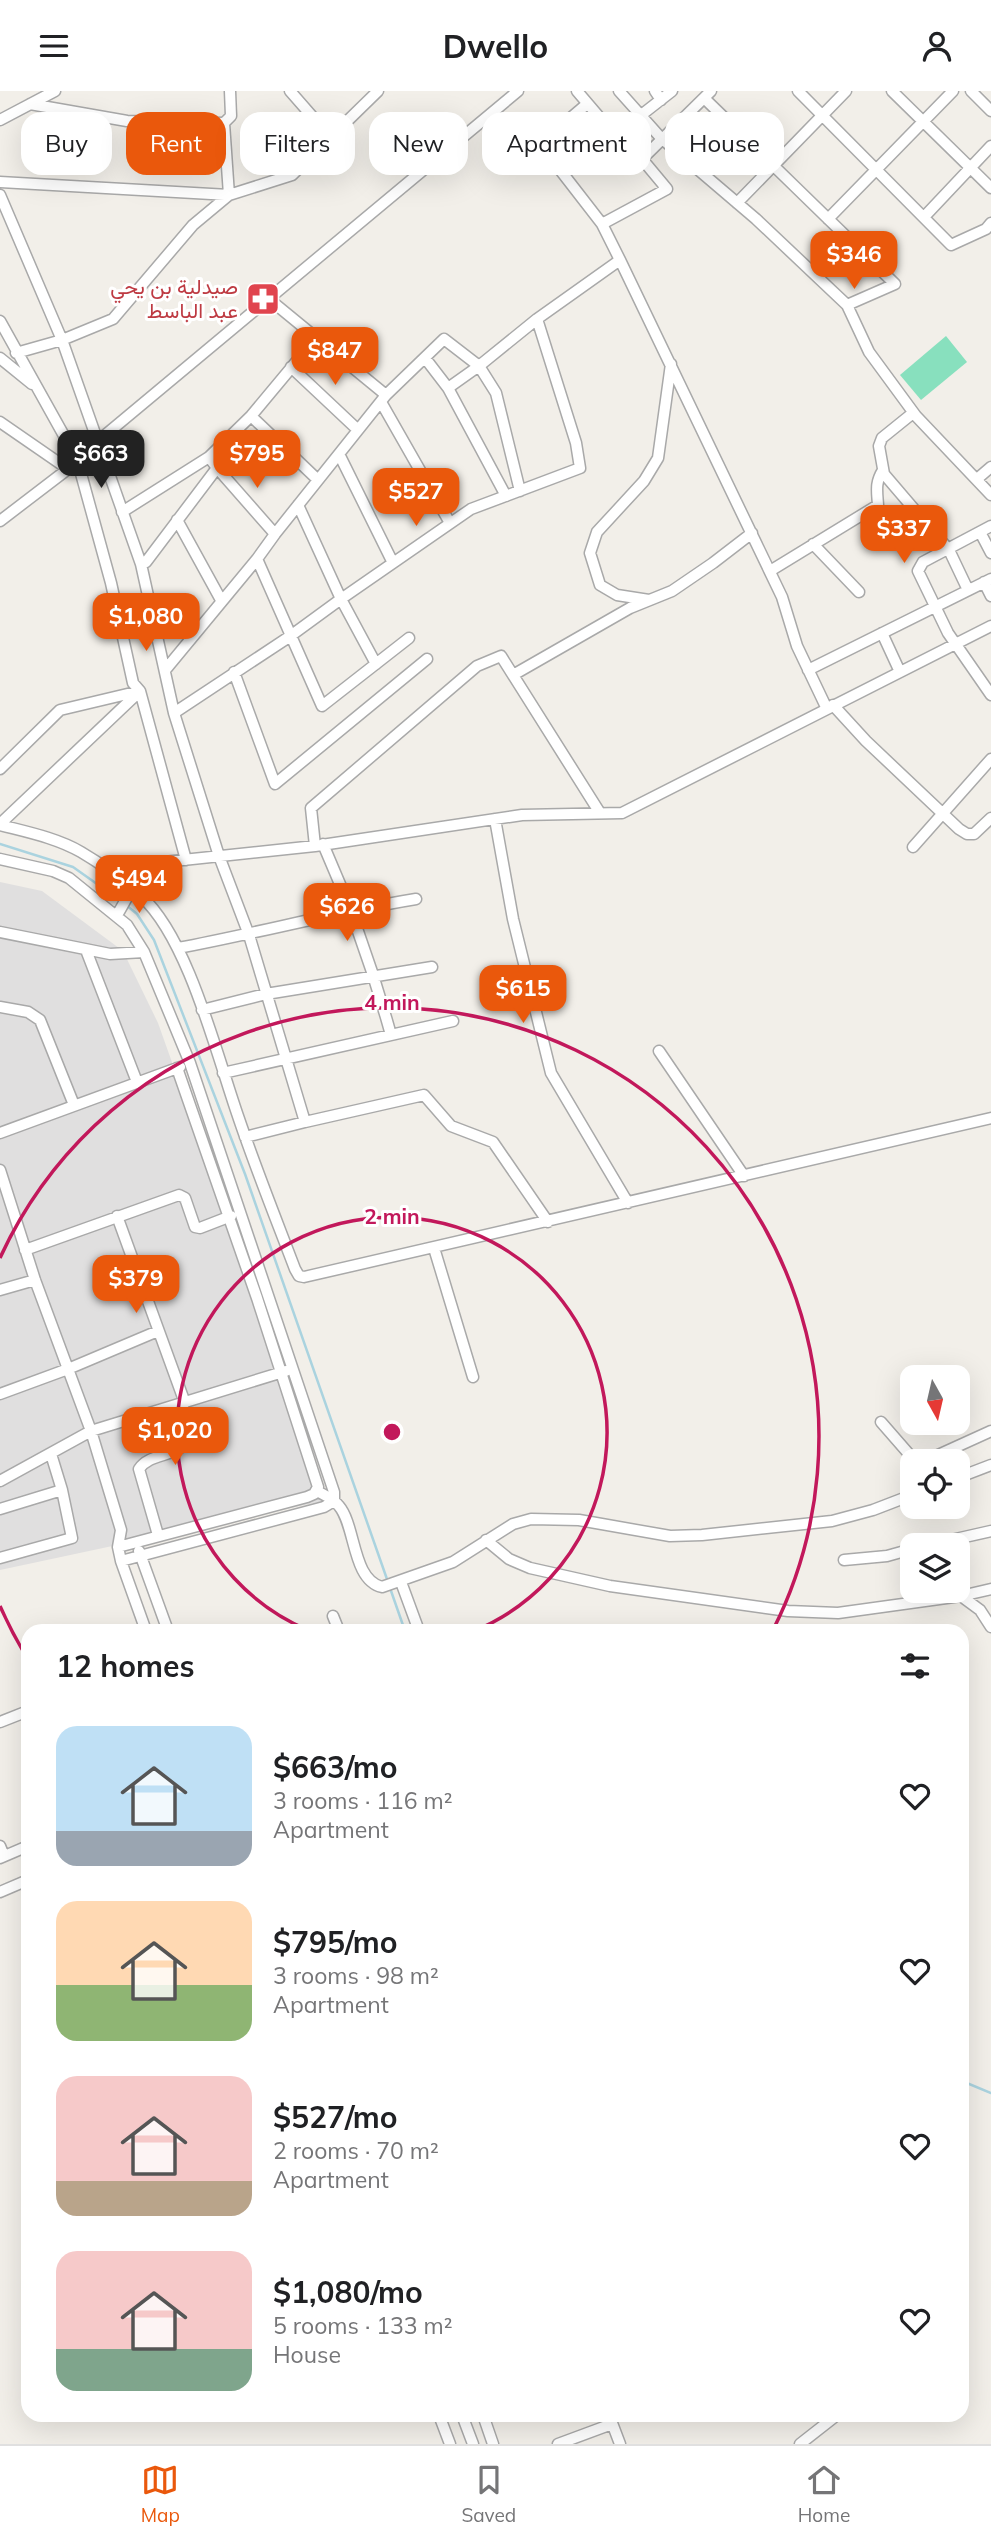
<!DOCTYPE html>
<meta charset="utf-8">
<style>
:root{--surface:#fff;--page:#f6f6f6;--text:#202124;--muted:#757577;--line:#e0e0e0;--accent:#ea580c}
body{margin:0;font-family:Mulish,Vazirmatn,sans-serif;background:var(--page);color:var(--text);height:100vh;display:flex;flex-direction:column;font-size:26px;white-space:nowrap}
*{box-sizing:border-box;margin:0}
p{font-size:23px;color:var(--muted)}
.icon{flex:none;width:38px;height:38px;fill:none;stroke:currentColor;stroke-width:2;stroke-linecap:round;stroke-linejoin:round}
.map{position:relative;flex:1;overflow:hidden}
.side{position:absolute;left:21px;top:1533px;width:948px;height:798px;display:flex;flex-direction:column;background:var(--surface);border-radius:21px;box-shadow:0 7px 28px #0002}
.side>*{flex:none}
.hud{position:absolute;left:21px;top:21px;width:950px;height:63px;display:flex;gap:14px}
.needle{width:46px;rotate:172deg}
.buttons{position:absolute;left:900px;top:1274px;display:grid;gap:14px}
.buttons a{display:grid;place-items:center;width:70px;height:70px;border-radius:14px;background:var(--surface);box-shadow:0 7px 28px #0002;font-size:35px}
.price{position:absolute;translate:-50% -60px;padding:0 16px;border-radius:14px;background:var(--accent);color:#fff;font-size:23px;line-height:46px;filter:drop-shadow(0 2px 4px #0008)}
.price::after{content:'';position:absolute;left:50%;top:42px;width:21px;height:16px;margin-left:-10px;background:inherit;clip-path:polygon(0 0,100% 0,50% 100%)}
.price.on{background:#222;color:#fff}
ul{padding:0;list-style:none}
li{display:flex;align-items:center;gap:21px;height:175px;padding:0 35px}
li span{display:grid;place-items:center;flex:none;width:196px;height:140px;border-radius:21px;color:#555}
li>.icon{margin-inline-start:auto}
span .icon{width:84px;height:84px;fill:#fffc;stroke-width:1}
li b{font-size:30px}
h2{display:flex;justify-content:space-between;align-items:center;height:84px;padding:0 35px;font-size:30px}
.pill{padding:0 24px;border-radius:21px;background:var(--surface);box-shadow:0 7px 28px #0002;font-size:24px;line-height:63px}
.pill.on{background:var(--accent);color:#fff}
header{display:flex;justify-content:space-between;align-items:center;height:91px;padding:0 35px;background:var(--surface);font-size:32px;font-weight:700}
.menu{display:flex;justify-content:space-around;align-items:center;height:98px;border-top:2px solid var(--line);background:var(--surface);font-size:19px;color:var(--muted)}
.menu a{display:grid;justify-items:center;gap:4px}
.menu .on{color:var(--accent)}
.map>svg:first-child{display:block}
.residential{fill:#e0dfdf}
.pitch{fill:#88e0be}
.lines{fill:none;stroke-linecap:round;stroke-linejoin:round}
.stream{stroke:#aad3df;stroke-width:2.5}
.minor-casing{stroke:#a9a9a9;stroke-width:13}
.minor{stroke:#fff;stroke-width:10}
.ring{fill:none;stroke:#c2185b;stroke-width:3.5}
.labels{text-anchor:middle;stroke-width:6;stroke-linejoin:round;paint-order:stroke}
.health-label{font-size:21px;fill:#be3a42;stroke:#fff;text-anchor:end}
.centre{fill:#c2185b;stroke:#fff;stroke-width:3.5}
.ring-label{font-size:21px;text-anchor:middle;font-weight:bold;fill:#c2185b;stroke:#fff;stroke-width:6;stroke-linejoin:round;paint-order:stroke}
</style>
<header><svg class="icon" aria-label="menu" viewBox="0 0 24 24"><path d="M4 6h16M4 12h16M4 18h16"/></svg>Dwello<svg class="icon" aria-label="person" viewBox="0 0 24 24"><circle cx="12" cy="8" r="4"/><path d="M4 21q1-7 8-7t8 7"/></svg></header>
<div class="map">
<svg width="991" height="2353" viewBox="0 0 991 2353">
<rect width="100%" height="100%" fill="#f2efe9"/>
<path class="residential" d="M0,791L42,800L123,860L158,932L328,1409L0,1479Z"/>
<path class="pitch" d="M946,245L967,271L921,309L900,284Z"/>
<g class="lines">
<path class="stream" d="M0,753L73,776L121,810
M126,814L137,823L154,849L245,1083L388,1491
M390,1497L405,1540
M962,1990L991,2002"/>
<defs>
<path id="minor" d="M290,0L332,48
M577,0L635,68H642L667,98L602,133
M619,0L661,47L756,128L847,214L869,261L916,325L991,404
M655,0L661,9
M798,0L951,154L986,138L991,132
M892,0L991,97
M971,0L991,20
M704,7L895,193L847,214
M587,13L540,53L602,133L620,169L782,506L797,555L827,618
M640,25L672,0
M0,29L55,0
M224,32L231,25L230,0
M642,68L711,0
M0,91L229,104L292,84L378,0
M0,104L62,249L141,473L174,622L219,765L249,844L305,1031L245,1046
M737,112L846,0
M924,126L991,55
M828,128L953,0
M269,208L386,304
M0,230L77,368L111,492L133,592L140,600L0,733
M16,262L62,249L113,228L193,134L229,104L224,32L127,30L30,13
M0,267L32,293
M425,267L448,297L506,405
M291,276L358,339
M448,297L479,275L537,228L620,169
M381,311L450,432
M913,322L882,347L879,355L884,383L949,459L968,499
M251,325L318,389
M0,331L68,378
M339,363L393,472
M209,366L251,325L316,247
M217,377L275,443
M977,388L991,376
M298,414L341,508L376,573
M122,421L209,366L217,377L146,471L141,473
M177,429L221,509
M0,430L68,378L98,350L518,0
M991,435L923,471L918,480L948,542L991,604
M980,441L991,462
M813,453L859,501
M257,468L322,615L409,547
M770,480L878,414C877,399 875,392 883,379
M984,491L991,505
M649,509L617,504L600,494L590,462L597,441L644,390L658,367L671,273
M882,542L900,581
M166,578L257,468L275,443L386,304L444,248L479,275L496,302L520,400
M808,579L991,488
M234,581L275,693L427,568
M513,584L630,517L672,500L713,472L752,442
M833,614L866,650L959,738L967,743H974L991,727
M174,622L289,546L341,508L471,418L580,377L576,352L537,228
M0,678L60,619L140,600L186,769
M495,728L513,828L551,982L628,1112
M0,734C27,741 57,747 81,761C100,772 125,791 141,805C189,848 217,966 239,1028C256,1078 276,1128 295,1178L299,1185L304,1186L991,1027
M323,753C351,816 373,879 391,944
M315,755L311,717L477,575L501,565L600,722
M913,756L991,668
M0,768L53,780L69,787L127,834L144,861L190,972L334,1401V1410L324,1416L121,1470
M117,824C130,803 138,778 164,771L315,755L522,724L622,722L991,535
M0,841L110,863L144,861
M178,857C258,842 336,821 416,808
M86,859L137,991
M0,916L28,921L40,929L74,1014
M202,919L266,903L432,876
M659,960L744,1085
M223,982L453,930
M305,1031L424,1004L451,1035L493,1051L548,1131
M0,1042L180,976
M0,1079L35,1189L91,1340L121,1439L118,1456L121,1470L146,1540
M117,1125L185,1312
M434,1157L473,1286
M25,1159L179,1104L185,1107L195,1136L200,1137L231,1125
M0,1199L35,1189
M0,1303L68,1278L158,1240
M881,1331L915,1370
M925,1370L991,1340
M957,1387L991,1374
M0,1390L91,1340L286,1280
M317,1400C324,1404 334,1408 339,1415C356,1435 352,1489 382,1496L453,1471L513,1433L531,1428L579,1429L670,1445L702,1444L832,1430L873,1419L912,1404
M0,1418L62,1399
M158,1444L139,1378C149,1363 171,1366 184,1354L173,1316
M486,1449L509,1468L530,1477L610,1495L788,1520L838,1522L961,1505L991,1498
M929,1454L991,1440
M118,1456L307,1406L314,1403L318,1396L257,1207L177,977
M139,1460L168,1540
M0,1467L72,1447L62,1399L51,1363
M844,1469L887,1465L912,1458
M401,1491L419,1540
M961,1505L980,1519L991,1536
M333,1525L339,1540
M0,1631L28,1620
M0,1755L4,1765
M0,1767L28,1755
M0,1801L28,1789
M439,2324L450,2353
M462,2324L473,2353
M483,2324L493,2353
M609,2324L620,2353
M558,2353L612,2333
M800,2353L837,2324"/>
</defs>
<use href="#minor" class="minor-casing"/>
<use href="#minor" class="minor"/>
</g>
<g class="ring">
<path d="M310 1540A215 215 0 1 1 474 1540"/>
<path d="M26 1565A429 429 0 0 1 0 1515M0 1167A429 429 0 1 1 773 1539"/>
</g>
<defs>
<symbol id="pharmacy-square" viewBox="-11 -11 22 22"><rect x="-9" y="-9" width="18" height="18" rx="4" fill="#e0444e" stroke="#fff"/><path d="M-2-6h4v4h4v4h-4v4h-4v-4h-4v-4h4Z" fill="#fff"/></symbol>
</defs>
<g fill-rule="evenodd">
<use href="#pharmacy-square" x="244" y="189" width="38" height="38"/>
</g>
<g class="labels">
<g class="health-label">
<text x="238" y="203">صيدلية بن يحي<tspan x="238" dy="24">عبد الباسط</tspan></text>
</g>
</g>
<circle cx="392" cy="1341" r="10" class="centre"/>
<g class="ring-label">
<text x="392" y="919">4 min</text>
<text x="392" y="1133">2 min</text>
</g>
</svg>
<div class="buttons">
<a><svg class="needle" viewBox="-14 -14 28 28"><path d="M0-13l5 13h-10z" fill="#e53935"/><path d="M0 13l5-13h-10z" fill="#757577"/></svg></a>
<a><svg class="icon" aria-label="locate" viewBox="0 0 24 24"><circle cx="12" cy="12" r="6"/><path d="M12 2v4M12 18v4M2 12h4M18 12h4"/></svg></a>
<a><svg class="icon" aria-label="layers" viewBox="0 0 24 24"><path d="M12 4l9 5-9 5-9-5zM3 14l9 5 9-5"/></svg></a>
</div>
<b class="price" style="left:854px;top:200px">$346</b>
<b class="price" style="left:335px;top:296px">$847</b>
<b class="price on" style="left:101px;top:399px">$663</b>
<b class="price" style="left:257px;top:399px">$795</b>
<b class="price" style="left:416px;top:437px">$527</b>
<b class="price" style="left:904px;top:474px">$337</b>
<b class="price" style="left:146px;top:562px">$1,080</b>
<b class="price" style="left:139px;top:824px">$494</b>
<b class="price" style="left:347px;top:852px">$626</b>
<b class="price" style="left:523px;top:934px">$615</b>
<b class="price" style="left:136px;top:1224px">$379</b>
<b class="price" style="left:175px;top:1376px">$1,020</b>
<div class="hud">
<a class="pill">Buy</a>
<a class="pill on">Rent</a>
<a class="pill">Filters</a>
<a class="pill">New</a>
<a class="pill">Apartment</a>
<a class="pill">House</a>
</div>
<section class="side">
<h2>12 homes<svg class="icon" aria-label="filters" viewBox="0 0 24 24"><path d="M4 7h16M4 17h16"/><circle cx="9" cy="7" r="2"/><circle cx="15" cy="17" r="2"/></svg></h2>
<ul>
<li><span style="background:linear-gradient(#bfe0f5 75%,#9aa5b1 0)"><svg class="icon" aria-label="home" viewBox="0 0 24 24"><path d="M3 11l9-7 9 7M6 9v11h12V9"/></svg></span><div><b>$663/mo</b><p>3 rooms · 116 m²</p><p>Apartment</p></div><svg class="icon" aria-label="heart" viewBox="0 0 24 24"><path d="M12 20l-8-8c-3-5 5-10 8-4 3-6 11-1 8 4z"/></svg></li>
<li><span style="background:linear-gradient(#ffd9b3 60%,#8fb573 0)"><svg class="icon" aria-label="home" viewBox="0 0 24 24"><path d="M3 11l9-7 9 7M6 9v11h12V9"/></svg></span><div><b>$795/mo</b><p>3 rooms · 98 m²</p><p>Apartment</p></div><svg class="icon" aria-label="heart" viewBox="0 0 24 24"><path d="M12 20l-8-8c-3-5 5-10 8-4 3-6 11-1 8 4z"/></svg></li>
<li><span style="background:linear-gradient(#f6c9c9 75%,#b9a48a 0)"><svg class="icon" aria-label="home" viewBox="0 0 24 24"><path d="M3 11l9-7 9 7M6 9v11h12V9"/></svg></span><div><b>$527/mo</b><p>2 rooms · 70 m²</p><p>Apartment</p></div><svg class="icon" aria-label="heart" viewBox="0 0 24 24"><path d="M12 20l-8-8c-3-5 5-10 8-4 3-6 11-1 8 4z"/></svg></li>
<li><span style="background:linear-gradient(#f6c9c9 70%,#7fa58c 0)"><svg class="icon" aria-label="home" viewBox="0 0 24 24"><path d="M3 11l9-7 9 7M6 9v11h12V9"/></svg></span><div><b>$1,080/mo</b><p>5 rooms · 133 m²</p><p>House</p></div><svg class="icon" aria-label="heart" viewBox="0 0 24 24"><path d="M12 20l-8-8c-3-5 5-10 8-4 3-6 11-1 8 4z"/></svg></li>
</ul>
</section>
</div>
<nav class="menu">
<a class="on"><svg class="icon" aria-label="map" viewBox="0 0 24 24"><path d="M3 6l6-2 6 2 6-2v14l-6 2-6-2-6 2zM9 4v14M15 6v14"/></svg>Map</a>
<a><svg class="icon" aria-label="saved" viewBox="0 0 24 24"><path d="M7 4h10v16l-5-4-5 4z"/></svg>Saved</a>
<a><svg class="icon" aria-label="home" viewBox="0 0 24 24"><path d="M3 11l9-7 9 7M6 9v11h12V9"/></svg>Home</a>
</nav>
